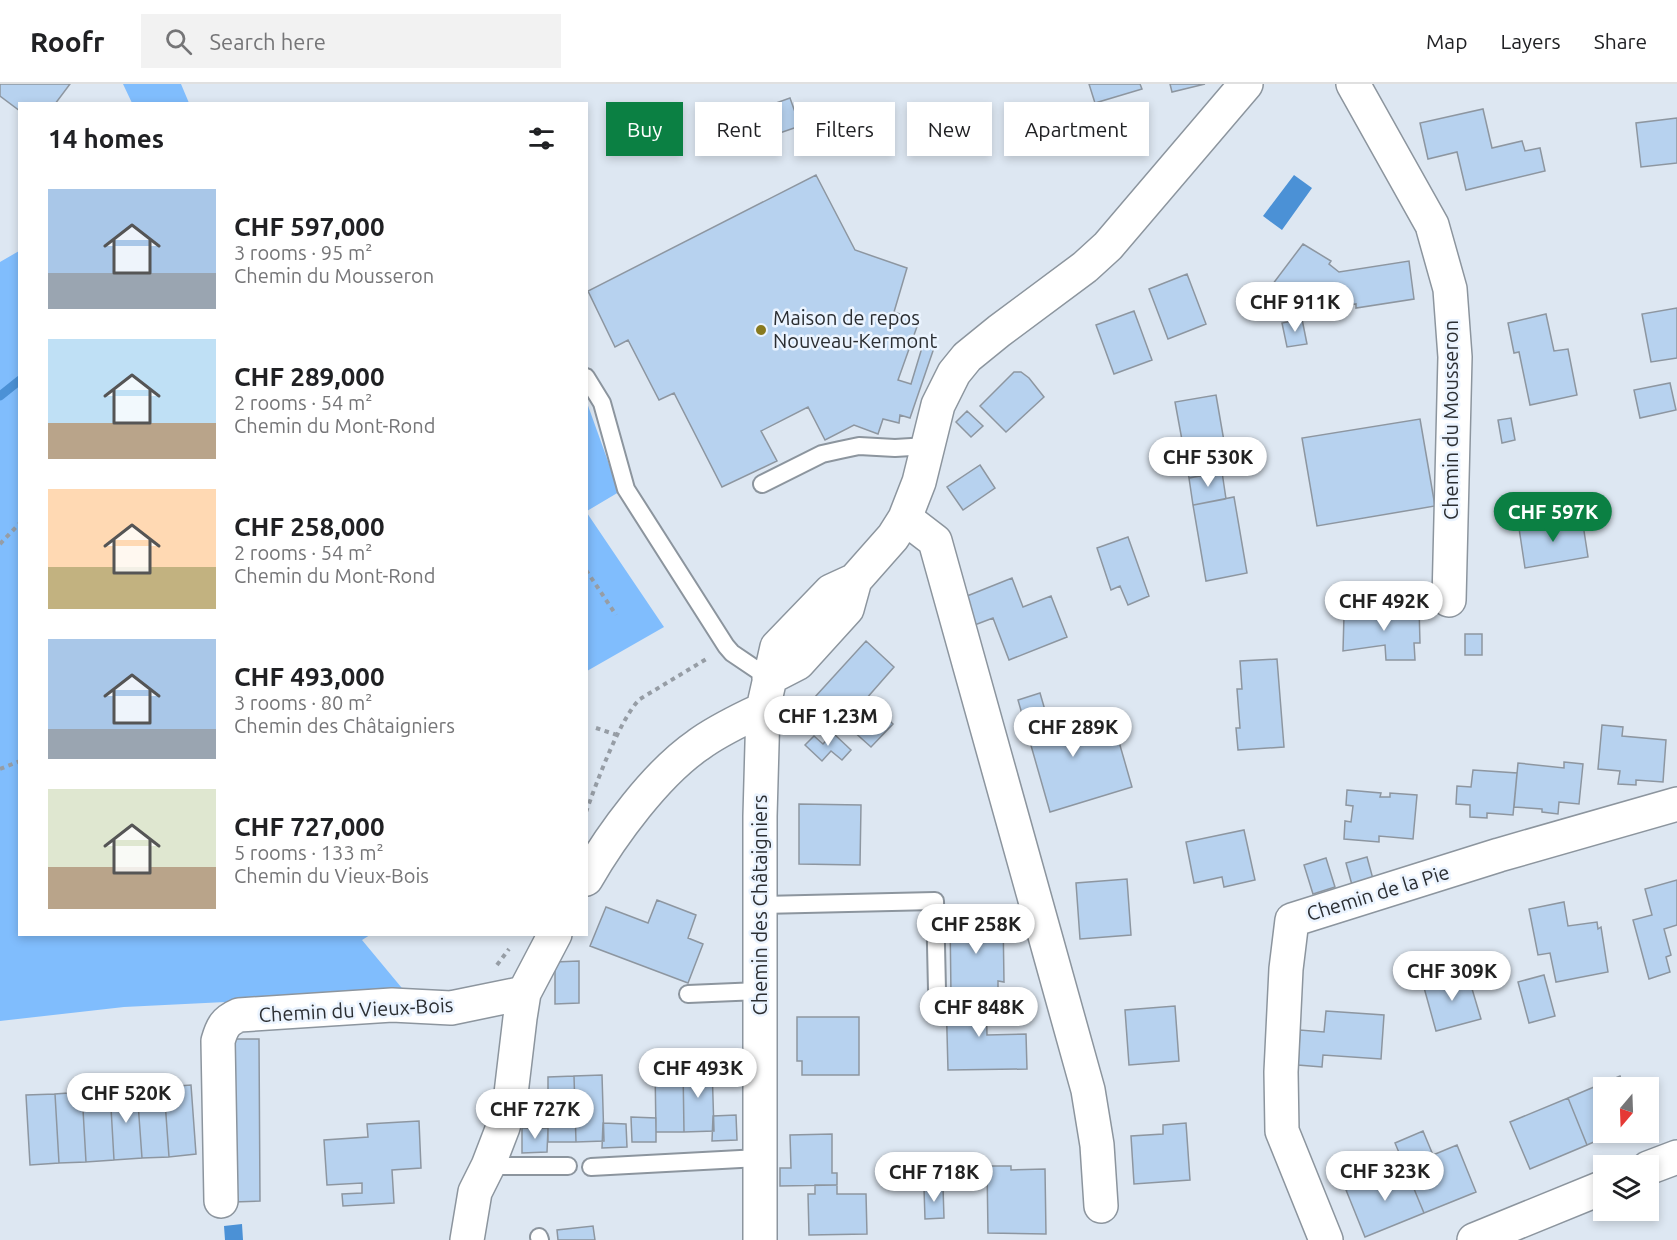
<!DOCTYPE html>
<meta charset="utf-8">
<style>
:root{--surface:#fff;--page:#f2f2f2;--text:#202124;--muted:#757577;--line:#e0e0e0;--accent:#0b8043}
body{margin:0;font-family:Ubuntu,sans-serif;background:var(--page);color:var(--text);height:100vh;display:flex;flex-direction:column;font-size:22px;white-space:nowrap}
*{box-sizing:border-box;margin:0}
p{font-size:20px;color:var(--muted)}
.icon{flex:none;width:33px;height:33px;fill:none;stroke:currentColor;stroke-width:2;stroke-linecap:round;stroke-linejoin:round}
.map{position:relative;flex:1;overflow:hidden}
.sheet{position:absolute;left:18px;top:18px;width:570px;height:834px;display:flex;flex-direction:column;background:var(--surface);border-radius:0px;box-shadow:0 3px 9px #0003}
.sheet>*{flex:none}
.banner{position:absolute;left:606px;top:18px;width:570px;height:54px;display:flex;gap:12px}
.needle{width:39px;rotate:199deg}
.fabs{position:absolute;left:1593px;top:993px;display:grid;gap:12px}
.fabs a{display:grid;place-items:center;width:66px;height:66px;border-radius:0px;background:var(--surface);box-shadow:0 3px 9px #0003;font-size:30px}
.price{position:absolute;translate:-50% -51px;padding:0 14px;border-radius:21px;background:#fff;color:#222;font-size:20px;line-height:39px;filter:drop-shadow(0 2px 3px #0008)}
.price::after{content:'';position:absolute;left:50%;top:36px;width:18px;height:14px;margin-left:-9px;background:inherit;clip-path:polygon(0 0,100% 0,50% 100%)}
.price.current{background:var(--accent);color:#fff}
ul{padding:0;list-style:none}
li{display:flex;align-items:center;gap:18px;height:150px;padding:0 30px}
li span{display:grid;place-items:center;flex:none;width:168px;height:120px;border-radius:0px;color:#555}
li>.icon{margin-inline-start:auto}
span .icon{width:72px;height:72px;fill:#fffc;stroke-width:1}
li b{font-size:26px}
h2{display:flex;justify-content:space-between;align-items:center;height:72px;padding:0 30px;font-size:26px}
.pill{padding:0 21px;border-radius:0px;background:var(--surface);box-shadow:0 3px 9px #0003;font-size:21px;line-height:54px}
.pill.current{background:var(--accent);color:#fff}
header{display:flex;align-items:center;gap:36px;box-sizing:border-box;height:84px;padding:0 30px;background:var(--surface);border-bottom:2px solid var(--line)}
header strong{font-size:28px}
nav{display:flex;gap:33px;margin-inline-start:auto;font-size:21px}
.search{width:420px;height:54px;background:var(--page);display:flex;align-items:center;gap:15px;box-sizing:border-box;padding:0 21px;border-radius:0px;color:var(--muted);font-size:22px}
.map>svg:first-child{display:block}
.green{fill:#80bdfd}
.water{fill:#4b91d6}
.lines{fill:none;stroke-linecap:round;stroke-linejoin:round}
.stream{stroke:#4b91d6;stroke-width:9}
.building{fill:#b7d2ef;stroke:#8d96a0;stroke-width:1.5}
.lane-casing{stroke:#8c959e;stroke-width:20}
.street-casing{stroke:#8c959e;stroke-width:36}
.path{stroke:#969da5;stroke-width:4;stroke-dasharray:4.5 4.5;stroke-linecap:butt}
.lane{stroke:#fff;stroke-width:16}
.street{stroke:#fff;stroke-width:33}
.poi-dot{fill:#887a1f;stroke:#ebf4ff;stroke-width:2}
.labels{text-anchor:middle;stroke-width:5;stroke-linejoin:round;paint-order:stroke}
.poi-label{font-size:20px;fill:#2b2e32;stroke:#ebf4ff;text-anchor:start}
.street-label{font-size:20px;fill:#2b2e32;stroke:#ebf4ff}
</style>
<header>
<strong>Roofr</strong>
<div class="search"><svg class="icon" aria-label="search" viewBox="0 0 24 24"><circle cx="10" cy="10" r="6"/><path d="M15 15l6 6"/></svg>Search here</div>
<nav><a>Map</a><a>Layers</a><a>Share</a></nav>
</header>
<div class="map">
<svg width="1677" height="1156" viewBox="0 0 1677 1156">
<rect width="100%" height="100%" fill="#dde7f2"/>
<path class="green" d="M123,0H181L189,19H132Z
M19,167L20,850L370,851L362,856L406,909L124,923L0,937V178Z
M586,316L619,408L587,427H586Z
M587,429L664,543L587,587H586Z"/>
<path class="water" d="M1294,91L1312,104L1282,146L1263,132Z
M242,1140L243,1156H225L224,1142Z"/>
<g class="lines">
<path class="stream" d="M0,312L20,296"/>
</g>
<path class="building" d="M0,0H70L55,20H20V27L0,12Z
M1089,0H1140L1142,5L1095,19Z
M1170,0H1205L1172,8Z
M790,14L800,42L768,53L759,25Z
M1483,25L1492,64L1522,57L1525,67L1540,64L1545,87L1466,106L1457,68L1428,75L1420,39Z
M1677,34V79L1641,83L1636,39Z
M816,91L855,166L907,184L894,228L919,237L898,296L911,300L924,257L935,261L910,334L900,331L899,339L883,335L878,350L854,341L825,356L808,323L761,347L777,377L722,403L674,309L659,316L628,256L615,263L588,207Z
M1303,160L1331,177L1329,180L1339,188L1409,177L1414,215L1356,224V220L1331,224L1311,214L1302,229L1269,205Z
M1187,190L1206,240L1168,255L1149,205Z
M1677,224V274L1651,278L1642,230Z
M1134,227L1152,276L1114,290L1096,241Z
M1546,230L1554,267L1568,265L1577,311L1530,321L1519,268L1514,269L1508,239Z
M1302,235L1307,260L1287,263L1282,239Z
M1014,288H1021L1029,294L1044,313L1006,348L980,322Z
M1670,299L1676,326L1640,334L1634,306Z
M1216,311L1229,386L1189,394L1175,318Z
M967,327L983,342L971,353L956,338Z
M1511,334L1515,356L1502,359L1498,336Z
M1420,335L1435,422L1317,442L1302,354Z
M980,381L995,404L963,426L947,403Z
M1222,388L1226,415L1193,421L1189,394Z
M1234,413L1247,489L1206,497L1193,421Z
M1582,434L1588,473L1525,484L1519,444Z
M1128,453L1149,512L1128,521L1120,502L1111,506L1097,464Z
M1012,494L1023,523L1051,512L1067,553L1009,576L993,534L972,542L962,514Z
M1419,523L1420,559H1414L1415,576H1386L1385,561L1343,567L1344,531Z
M1465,550H1482V571H1465Z
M866,557L894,583L866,615L893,640L871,663L842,637L830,649L804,625Z
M1277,575L1284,663L1238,666L1236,644H1240L1237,605H1242L1240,577Z
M1040,609L1047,633L1064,628L1073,656L1115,644L1132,703L1050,728L1018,616Z
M1602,641L1623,643L1622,652L1666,656L1663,698L1636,696V701L1618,700L1620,687L1598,685Z
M833,649L851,666L842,676L831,667L822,677L805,661L814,652L823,660Z
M1564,678L1583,680L1579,720L1559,718L1558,730L1542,728V725L1514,723L1518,679L1564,684Z
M1473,686L1517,689L1513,731L1487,729V734L1470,733V721L1456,720L1457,702L1471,703Z
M1347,706L1381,709L1380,713H1390V709L1417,711L1413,755L1379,752V758L1344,755L1345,737L1351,738L1353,722L1346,721Z
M799,720L861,721L860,781L799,780Z
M1244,746L1255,796L1224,803L1222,793L1194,799L1186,758Z
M1367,773L1373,795L1352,801L1346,779Z
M1326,774L1335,803L1313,810L1304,781Z
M1127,795L1131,851L1080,855L1076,799Z
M1677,796V841L1664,845L1671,871L1666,873L1670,888L1649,895L1633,836L1652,831L1645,805Z
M657,816L696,831L688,854L703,860L688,899L590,862L606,823L648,839Z
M1564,818L1568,842L1597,838L1598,845L1601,843L1608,888L1556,898L1550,869L1538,871L1529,825Z
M950,832H1003L1004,898L998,897V910L951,912Z
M579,877V919L555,920V878Z
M1467,888L1481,935L1436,947L1423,900Z
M1544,891L1555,932L1529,939L1518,898Z
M946,911H986L987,951L1026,950L1027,985L948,986Z
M1175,922L1179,977L1129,981L1125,926Z
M1326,927L1384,931L1381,975L1323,971L1322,983L1298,981L1300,946L1324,948Z
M797,933H859V991H802V977H797Z
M232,955H259L260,1117L234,1118Z
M712,982L714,1047L684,1048L683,983Z
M655,983H683L684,1048H656Z
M602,991L604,1057L576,1058L574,992Z
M574,992L576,1058H548V993Z
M1620,992L1624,1004H1604V1048H1617L1587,1061L1568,1014Z
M191,1001L196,1070L169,1073L164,1003Z
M164,1003L169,1073L142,1074L137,1005Z
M137,1005L142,1074L114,1076L110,1006Z
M110,1006L114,1076L86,1078L82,1008Z
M82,1008L86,1078L59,1079L55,1010Z
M55,1010L59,1079L30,1081L26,1011Z
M1568,1014L1587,1061L1530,1085L1510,1038Z
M736,1031L737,1056L712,1057L713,1032Z
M631,1033L656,1034V1058H632Z
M419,1037L421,1084L392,1086L394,1119L343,1122L342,1110L362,1109V1099L327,1101L324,1056L368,1053L367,1040Z
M603,1039L626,1040L627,1063L602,1064Z
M1186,1039L1190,1096L1134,1100L1131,1052L1163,1050V1041Z
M522,1044H548L547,1068L522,1069Z
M1423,1047L1433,1071L1457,1061L1476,1108L1424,1129L1395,1059Z
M832,1050V1089H837V1101L780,1102V1084H791L790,1051Z
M987,1082H1011V1086L1045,1085L1046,1150L988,1149Z
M1405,1083L1424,1129L1365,1153L1346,1106Z
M815,1101H837V1110H866L867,1150L809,1151L808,1110H815Z
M943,1103L944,1134L925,1135L924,1104Z
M593,1142L595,1156H558L557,1146Z"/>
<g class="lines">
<defs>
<path id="lane" d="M586,293L602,319L626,405L726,562L732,569L769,594
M762,400L822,370L840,366L859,362L895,364L928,362
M760,821L935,817L937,906
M688,910L759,907
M488,1082H568
M591,1083L759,1074
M539,1153L540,1156"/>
<path id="street" d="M1353,0L1432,141L1450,205L1455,273L1449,516
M905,434L935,457L1088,1006L1097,1061L1101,1122
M769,594L798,579L847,525L855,496
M586,795C612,750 656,690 698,661C718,646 741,636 763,625
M1648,1084L1677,1073
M221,1117L218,957C222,943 225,937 239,931L392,921L451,924L524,909
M467,1156L475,1108L488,1082L503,1043L510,1018L520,934L524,909L555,850
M760,1156V732L763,625L777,563L831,507L855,496L893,453L905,434L919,398L938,321L954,289L967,273L999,247L1085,183L1108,162L1246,0
M1326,1156L1282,1047L1281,988L1286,885L1292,836L1499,771L1677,720
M1474,1156L1604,1103"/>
</defs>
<use href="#lane" class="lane-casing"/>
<use href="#street" class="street-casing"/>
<path class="path" d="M0,460L20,439
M586,486L616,531
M596,644L617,651
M0,685L20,677
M586,728C596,700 620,634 640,615L708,574
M497,881L509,865"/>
<use href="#lane" class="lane"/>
<use href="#street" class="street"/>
</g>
<circle class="poi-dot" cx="761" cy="246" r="6"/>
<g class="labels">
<g class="poi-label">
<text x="773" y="241">Maison de repos<tspan x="773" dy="23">Nouveau-Kermont</tspan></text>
</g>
<g class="street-label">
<text transform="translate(1451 336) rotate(-90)" y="7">Chemin du Mousseron</text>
<text transform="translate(1378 809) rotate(-17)" y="7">Chemin de la Pie</text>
<text transform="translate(760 821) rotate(-90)" y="7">Chemin des Châtaigniers</text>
<text transform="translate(356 926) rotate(-3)" y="7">Chemin du Vieux-Bois</text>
</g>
</g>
</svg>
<div class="fabs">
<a><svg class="needle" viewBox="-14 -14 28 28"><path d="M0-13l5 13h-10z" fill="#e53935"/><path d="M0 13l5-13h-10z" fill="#757577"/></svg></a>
<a><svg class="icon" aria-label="layers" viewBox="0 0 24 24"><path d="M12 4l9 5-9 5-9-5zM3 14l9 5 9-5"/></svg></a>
</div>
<b class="price" style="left:1295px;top:249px">CHF 911K</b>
<b class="price" style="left:1208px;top:404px">CHF 530K</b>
<b class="price current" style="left:1553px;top:459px">CHF 597K</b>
<b class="price" style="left:1384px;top:548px">CHF 492K</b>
<b class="price" style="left:828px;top:663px">CHF 1.23M</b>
<b class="price" style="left:1073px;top:674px">CHF 289K</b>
<b class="price" style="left:976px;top:871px">CHF 258K</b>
<b class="price" style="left:1452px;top:918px">CHF 309K</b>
<b class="price" style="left:979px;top:954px">CHF 848K</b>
<b class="price" style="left:698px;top:1015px">CHF 493K</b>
<b class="price" style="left:126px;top:1040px">CHF 520K</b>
<b class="price" style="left:535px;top:1056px">CHF 727K</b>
<b class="price" style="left:1385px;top:1118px">CHF 323K</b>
<b class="price" style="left:934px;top:1119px">CHF 718K</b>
<div class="banner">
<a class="pill current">Buy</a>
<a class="pill">Rent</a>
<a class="pill">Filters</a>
<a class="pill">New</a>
<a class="pill">Apartment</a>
</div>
<section class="sheet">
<h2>14 homes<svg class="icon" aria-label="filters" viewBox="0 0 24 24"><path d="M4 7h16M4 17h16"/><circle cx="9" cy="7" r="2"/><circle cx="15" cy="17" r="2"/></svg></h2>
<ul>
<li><span style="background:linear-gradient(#a9c7e8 70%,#9aa5b1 0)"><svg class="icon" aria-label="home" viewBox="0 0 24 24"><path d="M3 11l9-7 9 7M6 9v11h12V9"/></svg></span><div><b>CHF 597,000</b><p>3 rooms · 95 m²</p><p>Chemin du Mousseron</p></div></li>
<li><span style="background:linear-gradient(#bfe0f5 70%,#b9a48a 0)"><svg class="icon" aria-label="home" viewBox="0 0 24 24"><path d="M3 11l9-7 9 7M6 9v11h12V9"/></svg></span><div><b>CHF 289,000</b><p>2 rooms · 54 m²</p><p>Chemin du Mont-Rond</p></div></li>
<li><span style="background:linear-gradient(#ffd9b3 65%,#c2b280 0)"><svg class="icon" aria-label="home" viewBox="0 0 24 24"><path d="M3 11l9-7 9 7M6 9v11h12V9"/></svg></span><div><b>CHF 258,000</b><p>2 rooms · 54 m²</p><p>Chemin du Mont-Rond</p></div></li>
<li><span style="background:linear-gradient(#a9c7e8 75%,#9aa5b1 0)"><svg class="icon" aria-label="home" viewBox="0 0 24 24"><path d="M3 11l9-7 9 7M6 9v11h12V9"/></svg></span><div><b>CHF 493,000</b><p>3 rooms · 80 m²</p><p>Chemin des Châtaigniers</p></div></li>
<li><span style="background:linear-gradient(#dfe7d0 65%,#b9a48a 0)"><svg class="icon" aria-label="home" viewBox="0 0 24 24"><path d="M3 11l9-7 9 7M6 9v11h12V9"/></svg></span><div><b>CHF 727,000</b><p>5 rooms · 133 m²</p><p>Chemin du Vieux-Bois</p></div></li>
</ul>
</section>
</div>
